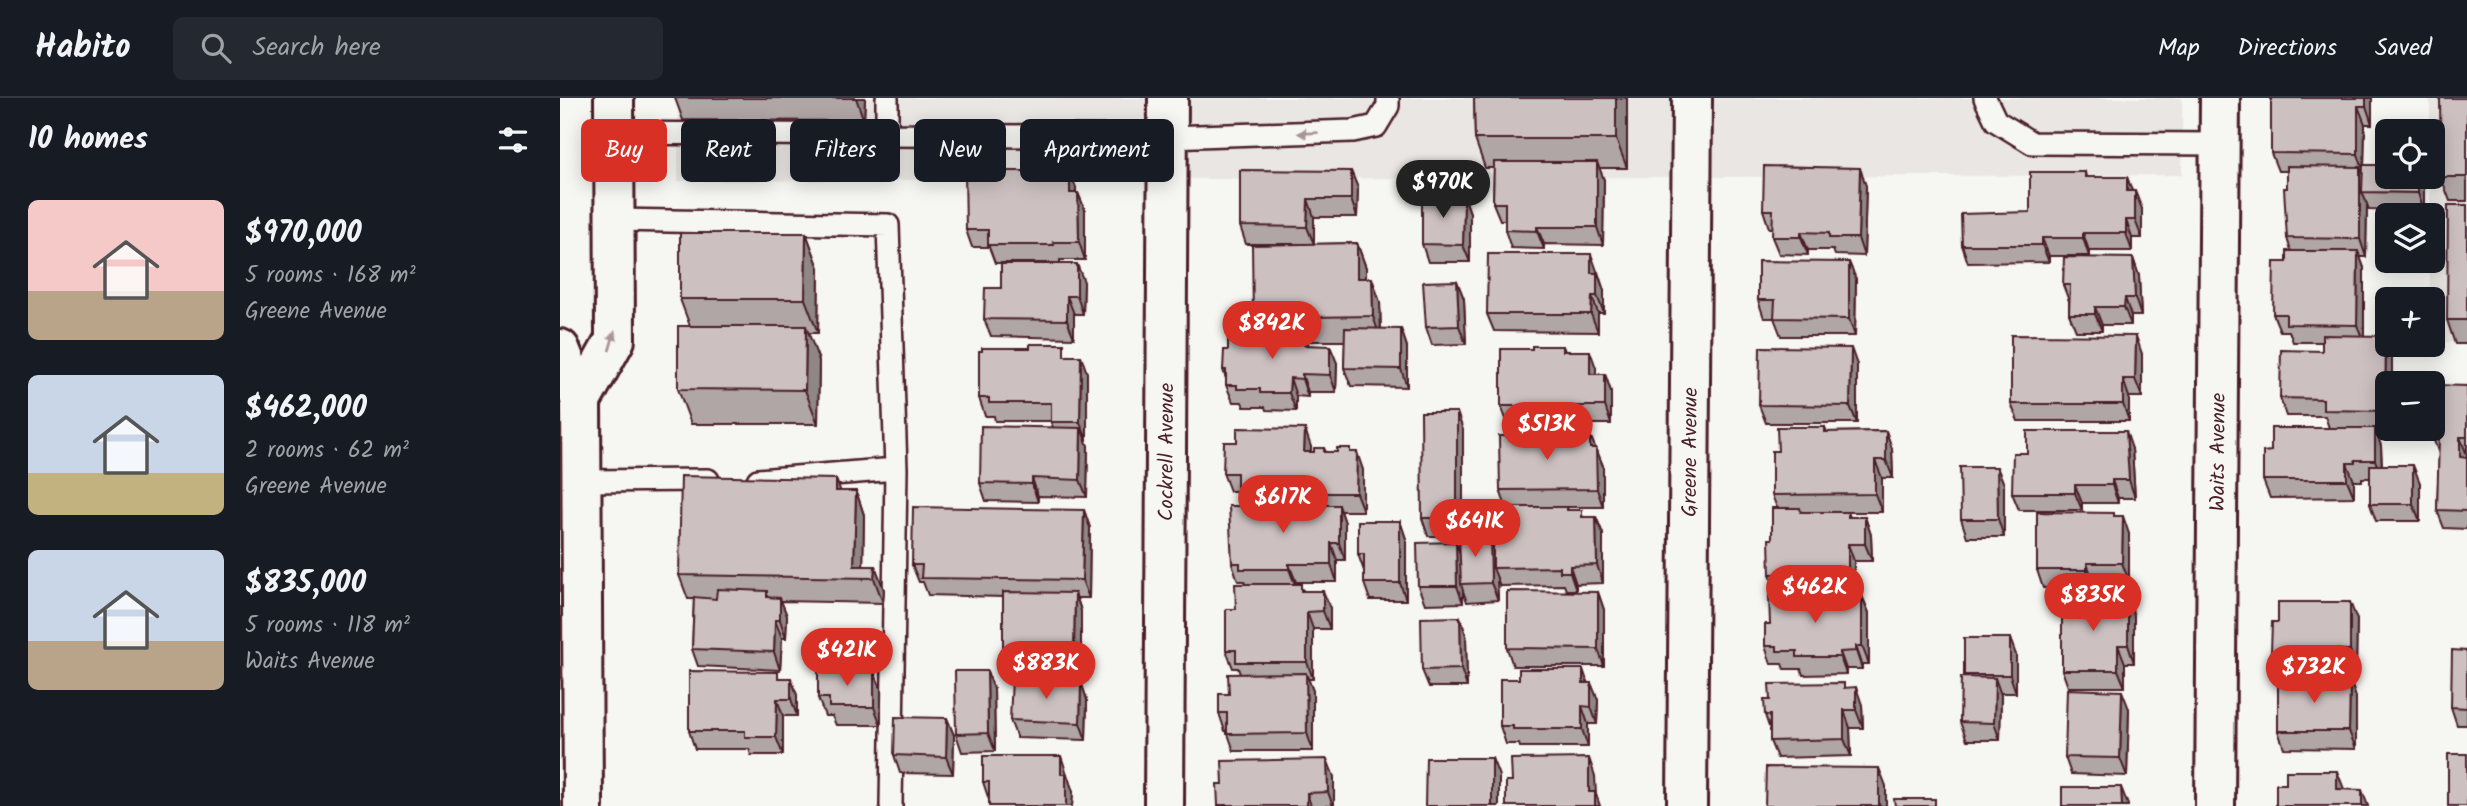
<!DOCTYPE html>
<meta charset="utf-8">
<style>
:root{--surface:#171b24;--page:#242831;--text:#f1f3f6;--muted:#9ea1a6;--line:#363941;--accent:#d93025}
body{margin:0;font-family:Kalam,sans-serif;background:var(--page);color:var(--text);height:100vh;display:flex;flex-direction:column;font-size:26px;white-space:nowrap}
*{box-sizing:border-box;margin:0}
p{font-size:23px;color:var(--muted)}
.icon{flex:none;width:38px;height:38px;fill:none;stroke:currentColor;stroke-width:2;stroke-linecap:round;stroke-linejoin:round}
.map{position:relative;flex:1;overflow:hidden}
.side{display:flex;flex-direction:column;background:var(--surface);width:560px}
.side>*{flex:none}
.hud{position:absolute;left:21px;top:21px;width:665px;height:63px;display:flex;gap:14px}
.buttons{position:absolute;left:1815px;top:21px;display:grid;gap:14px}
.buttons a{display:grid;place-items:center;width:70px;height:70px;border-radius:10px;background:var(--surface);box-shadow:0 4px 18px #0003;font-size:35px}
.price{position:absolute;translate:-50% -60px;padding:0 16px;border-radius:24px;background:var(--accent);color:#fff;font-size:23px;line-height:46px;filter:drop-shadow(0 2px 4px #0008)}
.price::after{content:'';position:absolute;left:50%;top:42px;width:21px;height:16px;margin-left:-10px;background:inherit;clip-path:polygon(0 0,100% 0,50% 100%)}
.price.selected{background:#222;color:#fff}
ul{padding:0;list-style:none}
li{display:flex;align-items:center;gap:21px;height:175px;padding:0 28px}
li span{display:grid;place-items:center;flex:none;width:196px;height:140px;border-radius:10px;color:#555}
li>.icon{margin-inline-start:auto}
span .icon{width:84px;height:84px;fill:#fffc;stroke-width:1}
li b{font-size:30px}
h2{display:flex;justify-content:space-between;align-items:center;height:84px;padding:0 28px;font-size:30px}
.pill{padding:0 24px;border-radius:10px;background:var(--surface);box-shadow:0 4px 18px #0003;font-size:24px;line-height:63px}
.pill.selected{background:var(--accent);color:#fff}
header{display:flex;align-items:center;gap:42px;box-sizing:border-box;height:98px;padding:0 35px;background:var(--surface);border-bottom:2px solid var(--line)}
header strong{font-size:33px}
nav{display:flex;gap:38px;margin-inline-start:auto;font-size:24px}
.search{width:490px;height:63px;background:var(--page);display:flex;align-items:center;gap:18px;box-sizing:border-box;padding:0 24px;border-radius:10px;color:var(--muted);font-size:26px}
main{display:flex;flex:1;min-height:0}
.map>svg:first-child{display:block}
.built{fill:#e9e6e3}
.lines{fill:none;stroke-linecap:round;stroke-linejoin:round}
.lane-casing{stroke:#4a1f2b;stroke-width:26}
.street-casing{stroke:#4a1f2b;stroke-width:44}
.secondary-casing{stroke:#4a1f2b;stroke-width:44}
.lane{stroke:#f6f6f2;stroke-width:21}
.street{stroke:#f6f6f2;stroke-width:38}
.secondary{stroke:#f6f6f2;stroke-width:38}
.wall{fill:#afa6a5;stroke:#4a1f2b;stroke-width:2}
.shaded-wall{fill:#8f8786;stroke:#4a1f2b;stroke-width:2}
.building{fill:#ccc1c0;stroke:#4a1f2b;stroke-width:2}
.oneway{fill:#a99598}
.labels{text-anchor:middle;stroke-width:5;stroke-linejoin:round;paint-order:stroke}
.street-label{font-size:21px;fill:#4a1f2b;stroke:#f6f6f2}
</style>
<header>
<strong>Habito</strong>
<div class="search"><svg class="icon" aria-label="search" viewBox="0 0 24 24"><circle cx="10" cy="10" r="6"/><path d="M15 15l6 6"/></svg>Search here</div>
<nav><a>Map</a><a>Directions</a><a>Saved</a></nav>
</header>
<main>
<section class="side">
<h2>10 homes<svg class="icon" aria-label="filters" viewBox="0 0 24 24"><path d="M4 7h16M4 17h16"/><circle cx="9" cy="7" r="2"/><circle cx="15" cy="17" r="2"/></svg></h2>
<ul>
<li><span style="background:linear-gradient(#f6c9c9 65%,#b9a48a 0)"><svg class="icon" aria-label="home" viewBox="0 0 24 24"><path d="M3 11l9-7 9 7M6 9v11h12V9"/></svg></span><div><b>$970,000</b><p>5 rooms · 168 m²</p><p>Greene Avenue</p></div></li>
<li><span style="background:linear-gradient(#c9d6e8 70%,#c2b280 0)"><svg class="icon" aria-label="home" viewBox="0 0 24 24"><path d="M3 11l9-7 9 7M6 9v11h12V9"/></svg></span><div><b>$462,000</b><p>2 rooms · 62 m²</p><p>Greene Avenue</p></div></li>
<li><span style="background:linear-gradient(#c9d6e8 65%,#b9a48a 0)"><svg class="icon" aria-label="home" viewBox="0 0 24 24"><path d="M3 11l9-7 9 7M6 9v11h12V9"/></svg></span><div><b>$835,000</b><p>5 rooms · 118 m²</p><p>Waits Avenue</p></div></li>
</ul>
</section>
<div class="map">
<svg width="1907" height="708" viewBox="0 0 1907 708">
<rect width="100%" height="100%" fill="#f6f6f2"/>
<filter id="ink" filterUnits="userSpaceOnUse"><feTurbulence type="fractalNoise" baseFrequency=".0143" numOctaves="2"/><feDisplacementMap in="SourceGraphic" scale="14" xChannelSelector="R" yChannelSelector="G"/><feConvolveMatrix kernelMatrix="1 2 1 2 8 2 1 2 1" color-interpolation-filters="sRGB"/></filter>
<g filter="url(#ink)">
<path class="built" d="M118,0H1622V77L118,83Z
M1870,0H1907V244H1873L1872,201H1870V163H1872L1870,79H1872V33H1870Z"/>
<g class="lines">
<defs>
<path id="lane" d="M327,0V37
M1425,0L1436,23L1472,45L1660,46
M55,35L608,39L793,33L816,28L828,8V0
M55,122L328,127L336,371L198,382
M21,383L148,382
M331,708L336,371"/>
<g id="street">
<path id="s1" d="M604,708L608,0"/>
<path id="s2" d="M1127,708L1132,0"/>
<path id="s3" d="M1655,708L1660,0"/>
</g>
<path id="secondary" d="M0,251L21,303L23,708
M21,303L55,242L54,0"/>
</defs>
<use href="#lane" class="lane-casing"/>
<use href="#street" class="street-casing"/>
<use href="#secondary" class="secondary-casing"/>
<use href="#lane" class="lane"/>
<use href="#street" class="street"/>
<use href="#secondary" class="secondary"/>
</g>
<path class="wall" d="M115,0H305L304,23L123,22Z
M914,0H1067V70H1039L1044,82L1043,147L984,146V151L951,150L945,132V122H940L933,105L934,70H925L915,41Z
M1711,0L1812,3V26H1805L1804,67L1827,79H1862L1864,85V113L1809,112L1807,106L1806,159H1800L1804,170V238H1826L1827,247H1829L1832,256L1827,285V331L1815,330L1821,348L1822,367L1860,385V423H1816L1810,406V380H1802V383H1794V399L1710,400L1703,382L1711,353L1810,330H1769L1765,318H1726L1720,300L1762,253V244H1733L1729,233H1720L1713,216L1731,153L1727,140V73H1718L1711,55Z
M1907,0V103H1890L1881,79Z
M680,72L798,90L797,119H754V146L797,145L806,170V180L820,204L821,231H841L847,249V289L791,288L784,270L785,243H747L748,247L777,265L776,294H748V299L736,298V313L706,312L705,309H684L682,304H673L666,287V281L663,272L668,252L678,237L699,235L693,220L750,146H686L680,128Z
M1525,74L1526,79H1567L1572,93L1582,111V140H1572V153H1529V158H1489V164L1408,165L1402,147L1470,114Z
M1306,88L1304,158L1275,157L1273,152H1248V157L1219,156L1212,139L1213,130H1209L1203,112Z
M516,90V95H518L525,112V162H500V165H435L429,149H412L406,132Z
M904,98L910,115V164H868L862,146Z
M1907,107V246H1895L1887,222Z
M246,135L259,170L258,235H248L259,263L258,326H131L118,291L130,228L120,201Z
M1573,160L1579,178L1581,218H1571V227H1542V233H1516L1509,216V203L1503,187Z
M1038,174L1044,193V215H1038V234L934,233L927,216Z
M1296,181L1295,238H1221L1214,220H1204L1198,202Z
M897,183L904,201L906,246L872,247L866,229Z
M524,184L523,216H514V240L431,238L424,221L441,190Z
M1003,248L1005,253L1036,270V276H1045L1051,294V326H948L941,308L972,251Z
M1582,256V299H1569V323H1458L1451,306Z
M508,258L527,275V342H525L528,348L527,399L478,398V404L426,403L420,385L493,330L491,323H435L434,318H425L419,300Z
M1297,267V325H1206L1199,307Z
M1907,288V431L1884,430L1877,412L1879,356L1873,340Z
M1265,329L1267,334L1326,333L1332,351L1333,380H1322V414H1288L1290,419H1305L1311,437L1312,463H1294V493L1216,494L1210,476L1217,410L1212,397L1218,353Z
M903,332V436H930L933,445L943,434L946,409L940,392L971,338L1002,334L1004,338L1036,350L1043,368V409H1007L1008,412L1024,419H1036L1043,436V485L1016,486V492H1006L1004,487L940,488L937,480L938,502L907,504L903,493V505L865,506L858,488L900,454L899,438H868L862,420Z
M751,349V354H754L764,350L766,354H791L803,372V413H781L785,425V462H777V484H736V486L744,493L770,510V531H753V581H748L753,593V653H674L667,633H665L659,615L680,576L678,570H673L666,552L676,511L685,486L684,483H678L672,465L703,406H683L678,393H670L663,375Z
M1572,351L1575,400H1558V405H1522V412H1459L1452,395Z
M1444,386V439H1407L1401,421Z
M280,393H296L304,417L303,468H315L324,492L323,505L221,503L227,518L226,540H222L220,572L138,568L132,551L134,501H128L119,477Z
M524,412L530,430L529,500H517L521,513V566L449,565L443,548V499L368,497L363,484H359L352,467Z
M1555,418L1569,436V483H1533V490H1483L1477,472Z
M840,423L846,441V502H810L804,485V473L798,456Z
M1038,494L1044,512V568H953L947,550Z
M1302,498L1309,515V566H1302V571H1286V576L1243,577L1241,571H1224L1222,566H1211L1205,548L1210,526Z
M1574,518V565H1565V589H1508L1502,572Z
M900,519L906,537L907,589H869L862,572Z
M1797,522L1796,570L1751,569V573H1718L1711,555Z
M1907,553V627H1897L1891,609Z
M1456,557V595H1440L1441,597L1440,642H1407L1400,624L1404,577Z
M220,580L237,597V618H223V657H191L189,651H135L129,633Z
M1790,582L1796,600V651L1724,650L1718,633Z
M521,584L527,602L526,642L457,640L450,622Z
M1027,585L1038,602L1037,626H1028V649H960L959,646H946L940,628Z
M1286,590L1302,607L1303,630H1290L1291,658L1217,660L1210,643V632L1205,617L1210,602Z
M321,591V627H276L272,618H265L258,600Z
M434,591L435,653L402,654L396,636Z
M1569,611L1567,678L1511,676L1505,659Z
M394,637L393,676L340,675L334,657Z
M507,676V679L513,694L512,708H429V702L423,684Z
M774,679V708H658V707Z"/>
<path class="shaded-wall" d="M296,0H305L304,23Z
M1056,0H1067V70L1056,41Z
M1806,0H1812V26L1806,8Z
M1798,8L1805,26L1804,74L1798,56Z
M1037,64L1044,82L1043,147L1037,129Z
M1800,69L1807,87L1802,94L1807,106L1806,159L1800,141Z
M1300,70L1306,88L1304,158L1298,140Z
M510,73L516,90V112L510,95Z
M791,73L798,90L797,119L791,101Z
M1567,79L1573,96L1567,93Z
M1858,79H1862L1864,85V113L1858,95Z
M1575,93L1582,111V140L1575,122Z
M518,95L525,112V162L519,144Z
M904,98L910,115V164L903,147Z
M748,101L754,119V146L747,129Z
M1566,122L1572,140V153L1566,135Z
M977,129L984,146V151L977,133Z
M1241,134L1248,152V157L1241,139Z
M246,135L259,170L258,235L245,201Z
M1523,135L1529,153V158L1523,140Z
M1482,140L1489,158V164L1482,147Z
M797,145L806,170V204L797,180Z
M1798,153L1804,170V244L1797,227Z
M1031,156L1044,193V215L1037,198L1031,175Z
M1573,160L1579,178L1581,218L1575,200Z
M1289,164L1296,181L1295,238L1289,221Z
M517,166L524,184L523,216L517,198Z
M812,180L820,204L821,242L813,218Z
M897,183L904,201L906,246L899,228Z
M507,198L514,216V240L507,222Z
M1032,198L1038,215V234L1031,216Z
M1565,200L1571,218V227L1564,209Z
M1535,209L1542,227V233L1535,216Z
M246,228L259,263L258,326L245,292Z
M841,231L847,249V289L841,271Z
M745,237L751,254L744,247Z
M1576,238L1582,256V299L1575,281Z
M1826,238L1827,247H1829L1832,256V285H1827V319L1825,313Z
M770,248L777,265L776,294L770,277Z
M1291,250L1297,267V325L1290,308Z
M1030,253L1036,270V294L1030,276Z
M521,258L527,275V342L520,324Z
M742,276L748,294V299L742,281Z
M1045,276L1051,294V326L1045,308Z
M730,280L736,298V313L729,295Z
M1563,281L1569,299V323L1563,306Z
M897,314L903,332V438L897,420Z
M521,330L528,348L527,399L520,382Z
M1815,330L1821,348L1822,380L1815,362Z
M745,331L751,349L750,372L744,354Z
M1326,333L1332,351L1333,380L1326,362Z
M1566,333L1572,351L1575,400L1569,382Z
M1030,337L1043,368V409L1037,391L1030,350Z
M1900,339L1907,357L1906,377L1900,359Z
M797,354L803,372V413L796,395Z
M1315,362L1322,380V414L1315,396Z
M1787,365L1794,383V399L1787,382Z
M1853,367L1860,385V423L1853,406Z
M1437,369L1444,386V439L1438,421Z
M472,380L478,398V404L472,386Z
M276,381L285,405L276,393Z
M1552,382L1558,400V405L1552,387Z
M1515,387L1522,405V412L1515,395Z
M296,393L304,417L303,480L294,468Z
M779,407L785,425V462L779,445Z
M524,412L530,430L529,500L522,482Z
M1563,418L1569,436V483L1562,465Z
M1036,419L1043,436V485L1037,467Z
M1305,419L1311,437L1312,463L1305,446Z
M840,423L846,441V502L840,485Z
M930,436L936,454L933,470L937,480L938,502L931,485Z
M896,444L902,462L901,486L903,493V505L897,488Z
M771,445L777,462V484L771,466Z
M1288,446L1294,463V493L1288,475Z
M1527,465L1533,483V490L1527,472Z
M729,466L736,484V489L729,471Z
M315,468L324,492L323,505L314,480Z
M1010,468L1016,486V492L1010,474Z
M763,493L770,510V531L763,513Z
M1038,494L1044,512V568L1038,551Z
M515,495L521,513V566L514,549Z
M1302,498L1309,515V566L1302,548Z
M220,500L227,518L226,540L220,522Z
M1568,500L1574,518V565L1568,547Z
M1790,504L1797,522L1796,570L1790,552Z
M747,514L753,531V581L747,564Z
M900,519L906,537L907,589L901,571Z
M215,522L222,540L220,572L214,554Z
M1450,540L1456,557V595L1450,577Z
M1558,547L1565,565V589L1558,572Z
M1296,548L1302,566V571L1296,553Z
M1745,551L1751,569V573L1745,556Z
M1280,554L1286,571V576L1280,559Z
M1023,571L1029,589L1023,585Z
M314,573L321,591V627L314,609Z
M427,573L434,591L435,653L428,635Z
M746,575L753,593V653L747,635Z
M231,580L237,597V618L231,601Z
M1435,580L1441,597L1440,642L1434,625Z
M1790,582L1796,600V651L1789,633Z
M521,584L527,602L526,642L520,625Z
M1031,585L1038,602L1037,626L1031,609Z
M1296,589L1302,607L1303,630L1296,612Z
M1562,593L1569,611L1567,678L1560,660Z
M217,601L223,618V657L216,639Z
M1022,608L1028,626V649L1022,631Z
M1284,612L1290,630L1291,658L1284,641Z
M387,620L394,637L393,676L386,659Z
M501,658L513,694L512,708H506L501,676Z
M932,660L939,678V708H932Z
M1029,660L1035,678L1036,696L1040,708H1034L1029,694Z
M767,661L774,679V708H773L768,694Z
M1319,670L1326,688V708H1319Z
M1777,673L1784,691H1777Z
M1561,689L1568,707V708H1562Z
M1802,692L1808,708H1802Z
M747,695L751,708H747Z"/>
<path class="building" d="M914,0H1056V41H915Z
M1711,0H1806V8H1798V56L1711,55Z
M1880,0H1907V79H1881Z
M934,64H1037V129H977V133L945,132V105H933Z
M1803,67H1827V79H1858V95L1802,94Z
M1204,68L1300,70L1298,140H1269V135L1241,134V139H1212L1213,112H1203Z
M1727,68L1800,69V141L1727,140L1724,90H1727Z
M680,72L791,73V101H748L747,129L680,128Z
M405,73H510V95H518L519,144H493L494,147H428V132H406Z
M1470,74H1525V79H1567V93H1575V122H1566V135H1523V140H1482V147H1402L1401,116L1470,114Z
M862,98H904L903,147L862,146Z
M1888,107H1907V222H1887Z
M120,135H246L245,201H120Z
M797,145V180H812L813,218L693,220L692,147Z
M1727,153H1798L1797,227L1726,226V216H1713L1714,164H1727Z
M928,156H1031V175H1037V198H1032L1031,216H927Z
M1504,159L1573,160L1575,200H1565L1564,209H1535V216H1509L1510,187H1503Z
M1198,163L1289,164V221L1214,220L1215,202H1198Z
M441,166H517V198H507V222L424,221L425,190H441Z
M897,183L899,228L866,229L863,184Z
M118,228H246L245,292L118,291Z
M785,230L841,231V271L784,270Z
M678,235L745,237L744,247L770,248V277L742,276V281L730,280L729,295H700V291H677V287H666V272H663L664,252H668V237H678Z
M1451,237L1576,238L1575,281H1563V306H1451Z
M1762,237L1826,238L1825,313L1763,312V301L1720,300L1721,252L1762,253Z
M470,246H504V258H521L520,324H491V305H429V300H419V253H422V250H470Z
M972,248H1003V253H1030V276H1045V308H941V251H972Z
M1200,249L1291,250L1290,308L1199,307Z
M1874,287L1907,288V339H1900V359L1907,360V413L1877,412L1879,340H1873Z
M861,314H897V420H862Z
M421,328L521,330L520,382L472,380V386L420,385Z
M1217,329H1265V334L1326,333V362H1315V396L1212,397V353H1218Z
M677,330L745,331L744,354H754V350H764V354H777V350H790V354H797L796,395H744V389L677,388V375H663L664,344H677Z
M1711,330H1815V362H1795V365H1787V382H1703V354L1711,353Z
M1467,333H1566L1569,382H1552V387H1515V395H1452L1453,355H1467Z
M971,334H1002V338L1030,337V350H1036L1037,391L940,392L939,338H971Z
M1810,367H1853V406H1810Z
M1400,369H1437L1438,421H1401Z
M121,378L276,381V393H296L294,468H315L314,480L119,477Z
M703,404H717V407H779V445H771V466H729V471H680V465H672L669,408H703Z
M353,409L524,412L522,482L361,480L362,467H352Z
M943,409H1007V412H1022V419H1036L1037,467L1010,468V474H1000V469L933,470V434H943Z
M1212,410H1240L1241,414H1288V419H1305V446H1288V475L1210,476L1209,441H1212Z
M1477,414L1554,415V418H1563L1562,465H1527V472H1477Z
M798,423H840V485H804V456H798Z
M899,436H930L931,485L901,486Z
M896,444L897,488H858L857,445Z
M675,486H741V493H763V513L747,514V564H676V552H666V511H676Z
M157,491L207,493V499L220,500V522H215L214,554L132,551L134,499L156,501Z
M947,493L1038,494V551L947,550Z
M443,494L515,495L514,549L443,548Z
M1209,498H1302V548H1296V553L1280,554V559H1237V553H1217V548H1205V526H1210Z
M1502,500H1568V547H1558V572H1502Z
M1718,504H1790V552L1745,551V556L1711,555L1712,524H1718Z
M900,519L901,571L862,572L861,520Z
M1404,540H1450V577H1404Z
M1892,552L1907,553V610L1891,609Z
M959,571H1023V585H1031V609L1022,608V631H953V628H940V581H959Z
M129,573L218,574V580H231V601H217L216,639H185V633H129Z
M258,573H314V609H269V600H258Z
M395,573H427L428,635L396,636Z
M746,575L747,635L667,636V615H659V596H669L668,576Z
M1401,579L1435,580L1434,625L1400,624Z
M452,581L521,584L520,625L450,622Z
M1718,581L1790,582L1789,633H1718Z
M1284,585V590L1296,589V612H1284V641L1210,643V617H1205L1204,602H1210L1209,586Z
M1507,591L1562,593L1560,660L1505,659Z
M335,619L387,620L386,659L334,657Z
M1888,656H1907V708H1888Z
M423,658H501V676H506V708H429V684H423Z
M866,660H932V708H865Z
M1029,660V694H1035V708H946V683H952L951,661Z
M767,661L768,694L747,695V708H674V707H658L657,686H663L662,663Z
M1206,669L1319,670V708H1205Z
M1726,673H1777V691L1802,692V708H1716V686H1726Z
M1502,689H1561L1562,708H1502Z
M1334,701H1375V708H1335Z"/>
<defs><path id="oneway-solid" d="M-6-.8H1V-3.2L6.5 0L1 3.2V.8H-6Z" transform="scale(1.75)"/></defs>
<g class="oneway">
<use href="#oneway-solid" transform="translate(748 35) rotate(178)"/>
<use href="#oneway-solid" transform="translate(52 243) rotate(-74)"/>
</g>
</g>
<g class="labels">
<g class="street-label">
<text dy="7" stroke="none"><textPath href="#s1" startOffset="354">Cockrell Avenue</textPath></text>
<text dy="7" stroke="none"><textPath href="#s2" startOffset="354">Greene Avenue</textPath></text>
<text dy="7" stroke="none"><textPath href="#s3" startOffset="354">Waits Avenue</textPath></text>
</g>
</g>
</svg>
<div class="buttons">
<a><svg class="icon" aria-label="locate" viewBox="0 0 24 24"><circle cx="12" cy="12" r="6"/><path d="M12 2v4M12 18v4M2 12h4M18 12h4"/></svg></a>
<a><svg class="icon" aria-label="layers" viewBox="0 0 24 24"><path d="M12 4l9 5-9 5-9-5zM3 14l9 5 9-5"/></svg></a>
<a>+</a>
<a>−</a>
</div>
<b class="price selected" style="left:883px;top:122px">$970K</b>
<b class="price" style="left:712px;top:263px">$842K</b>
<b class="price" style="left:987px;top:364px">$513K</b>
<b class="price" style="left:723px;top:437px">$617K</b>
<b class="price" style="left:915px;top:461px">$641K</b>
<b class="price" style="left:1255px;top:527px">$462K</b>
<b class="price" style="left:1533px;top:535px">$835K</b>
<b class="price" style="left:287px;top:590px">$421K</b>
<b class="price" style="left:486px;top:603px">$883K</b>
<b class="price" style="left:1754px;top:607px">$732K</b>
<div class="hud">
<a class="pill selected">Buy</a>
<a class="pill">Rent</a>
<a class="pill">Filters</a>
<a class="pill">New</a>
<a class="pill">Apartment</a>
</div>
</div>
</main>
